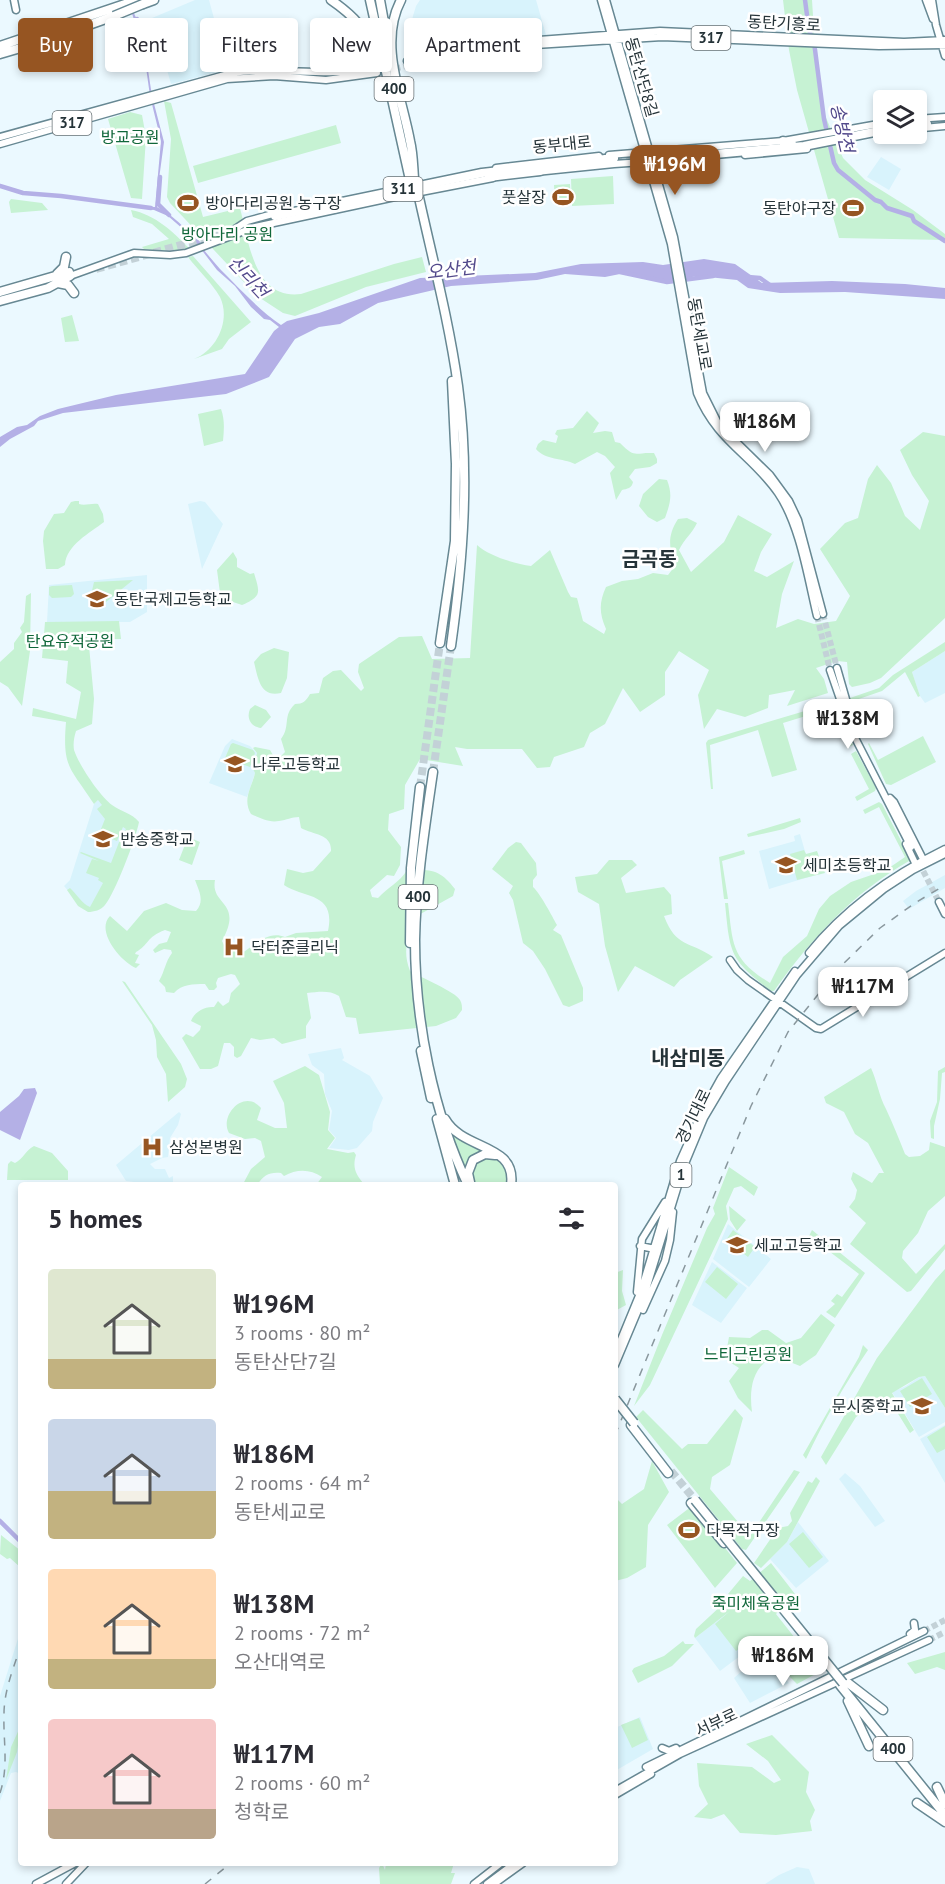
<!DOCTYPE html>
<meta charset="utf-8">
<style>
:root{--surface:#fff;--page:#f7f7f7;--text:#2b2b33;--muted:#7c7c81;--accent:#965522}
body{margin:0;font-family:"PT Sans","Noto Sans KR",sans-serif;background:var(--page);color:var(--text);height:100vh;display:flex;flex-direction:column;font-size:22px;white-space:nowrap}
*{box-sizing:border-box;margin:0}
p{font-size:20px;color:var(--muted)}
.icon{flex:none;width:33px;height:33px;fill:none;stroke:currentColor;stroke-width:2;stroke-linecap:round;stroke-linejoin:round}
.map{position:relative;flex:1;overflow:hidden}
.details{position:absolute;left:18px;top:1182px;width:600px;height:684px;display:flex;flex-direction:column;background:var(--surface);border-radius:6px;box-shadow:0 3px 9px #0003}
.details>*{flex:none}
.banner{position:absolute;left:18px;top:18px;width:600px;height:54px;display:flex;gap:12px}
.controls{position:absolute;left:873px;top:90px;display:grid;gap:12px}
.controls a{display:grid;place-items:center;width:54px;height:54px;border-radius:6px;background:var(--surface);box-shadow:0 3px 9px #0003;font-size:30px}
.price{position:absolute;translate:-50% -51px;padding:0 14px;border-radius:12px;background:#fff;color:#222;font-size:20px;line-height:39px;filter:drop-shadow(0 2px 3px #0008)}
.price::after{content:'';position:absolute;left:50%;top:36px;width:18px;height:14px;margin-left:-9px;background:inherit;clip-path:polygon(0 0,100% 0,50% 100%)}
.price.selected{background:var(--accent);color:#fff}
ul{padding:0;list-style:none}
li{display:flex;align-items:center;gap:18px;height:150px;padding:0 30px}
li span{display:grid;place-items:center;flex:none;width:168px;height:120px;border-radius:6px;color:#555}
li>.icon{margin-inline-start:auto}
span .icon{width:72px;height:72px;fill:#fffc;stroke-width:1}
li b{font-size:26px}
h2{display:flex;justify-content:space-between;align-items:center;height:72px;padding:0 30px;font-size:26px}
.pill{padding:0 21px;border-radius:6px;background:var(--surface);box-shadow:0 3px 9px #0003;font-size:21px;line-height:54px}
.pill.selected{background:var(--accent);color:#fff}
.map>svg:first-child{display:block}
.built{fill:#d8f3fc}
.green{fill:#c6f2d3}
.water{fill:#b4b0e6}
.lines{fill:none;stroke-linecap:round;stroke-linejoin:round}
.river{stroke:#b4b0e6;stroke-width:4.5}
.major-tunnel{stroke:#c3d1d7;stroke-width:6;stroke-dasharray:6 3;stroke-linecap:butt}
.highway-tunnel{stroke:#c3d1d7;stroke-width:8;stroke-dasharray:8 4;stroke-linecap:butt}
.major-casing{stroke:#678893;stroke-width:9}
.highway-casing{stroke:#678893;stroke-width:11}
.major{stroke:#fff;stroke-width:6}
.highway{stroke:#fff;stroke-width:8}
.rail{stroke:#89979d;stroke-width:1.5;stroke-dasharray:8 8;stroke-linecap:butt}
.highway-bridge-casing{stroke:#678893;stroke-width:11;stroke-linecap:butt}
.highway-bridge{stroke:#fff;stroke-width:8}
.labels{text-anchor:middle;stroke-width:5;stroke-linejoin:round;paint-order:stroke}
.shield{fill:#fff;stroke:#667074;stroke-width:1.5}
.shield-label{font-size:15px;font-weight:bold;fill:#253338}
.street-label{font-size:16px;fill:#253338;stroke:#fff}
.park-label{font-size:16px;fill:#10673a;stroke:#fff}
.poi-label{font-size:16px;fill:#253338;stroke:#fff;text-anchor:start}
.water-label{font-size:18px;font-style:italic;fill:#52498b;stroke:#fff}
.quarter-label{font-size:20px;font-weight:bold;fill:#253338;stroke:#fff}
</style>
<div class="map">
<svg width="945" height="1884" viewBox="0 0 945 1884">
<rect width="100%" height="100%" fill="#ebf9ff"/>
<path class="built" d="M195,0H209L227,66L225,70L171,84L152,18Z
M420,0H536L546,35L498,39L416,55L410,26L416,6Z
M881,157L901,169L889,190L867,177Z
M200,501L205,502L223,524L202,569L188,504Z
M147,575V612L130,622H47L49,585Z
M945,651V693L925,703L920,696L912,672Z
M232,739L250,746L257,753L253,768L255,773L247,797L209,783L225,746Z
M99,799L128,829L97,899L89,909L81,906L64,886L70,880L94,804Z
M800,834L812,876L769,889L759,851L795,841L794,836Z
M945,875V888L909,909L903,901L916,891Z
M341,1048L344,1058L342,1060L370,1076L383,1098L373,1122L372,1131L357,1148L349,1150L329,1148L336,1138L329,1130L332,1111L325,1094L324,1074L312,1065L308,1054Z
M179,1112L181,1114L178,1125L170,1138L168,1157L162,1158L150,1164L155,1169H165L169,1178L173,1176V1185H132L134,1182L126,1181L116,1165Z
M728,1224L771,1259L749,1287L713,1259Z
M712,1262L747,1288L721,1323L692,1305Z
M925,1376L945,1408V1422L919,1437L892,1392L906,1386L919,1377Z
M945,1425V1483L920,1439Z
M845,1473L860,1486L885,1521L875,1527L839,1479Z
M798,1522L829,1561L796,1588L770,1559L787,1542Z
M730,1611L756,1644L720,1671L695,1638Z
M21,1629V1774L16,1772L11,1773L0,1801V1696Z
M760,1647L789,1683L750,1703L734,1678L752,1662L748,1657Z
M640,1717L653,1749L615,1771V1728Z
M797,1867L809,1869L815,1884H765L779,1875Z"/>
<path class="green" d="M783,0H812L815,47L822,108L843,158L865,180L913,210L945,234V240L839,238L797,90L789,50Z
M164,101L171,103L203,217L240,208C249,242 254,300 301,294L394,264L422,257L426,272L366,287L295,316L283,313L257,296L170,203L167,197L171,139Z
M130,112L142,115L146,137L142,199L131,198L108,119Z
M336,125L341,143L198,183L193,166Z
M613,176L614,204L572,206L571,179Z
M570,184L571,202L555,203L554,185Z
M11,199L42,203L48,210L11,213L9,202Z
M131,210C156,215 172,231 190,249L170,251L144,249L142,247L169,239L152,224L133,217Z
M193,256L251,322L229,339L222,349L194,359C217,350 231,320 220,297C212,283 198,270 188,257Z
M72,315L79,341L65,342L61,318Z
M221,409C225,420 224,430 223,441L204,446L198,414Z
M587,411L599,423L593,433L605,431L612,432L615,442L620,443C636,459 634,452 654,453L657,459V463L650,467L635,469L629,477L633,482C632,488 627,489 622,490L616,500L610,473L615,467L605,456L597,452L575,464C563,458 545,460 536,449L538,444L543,440L556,443L558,436L555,434L557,430L573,428Z
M923,432L945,436V618L881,678L870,683L852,687L849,684L847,662L837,661L816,668L824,679L828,693L787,706L795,690L769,695L768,708L745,717L717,709L704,729L698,695L709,670L679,651L665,672V695L640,712L623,688L605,724L590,733L584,747L554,757L550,767L537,768L522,749H467L455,747L463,766L420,759L405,785L404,809L389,814L388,830L401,847L400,865L394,876L387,875L370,890L372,897L378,898C388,887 400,882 407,870C430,869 440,869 455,889L453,896L415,917C408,938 402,950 410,971C420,977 456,992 460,1000C462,1003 462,1007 462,1010L456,1018L436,1026L359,1034L356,1018L346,1017L339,996C329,990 319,992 307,993L311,1018L306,1026V1038L282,1044L274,1038L260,1040L251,1038L241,1056L237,1058L234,1056V1047L230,1043H224L218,1066L211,1069H200L182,1038L186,1034L193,1037L200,1030L201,1026L191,1021C194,1012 205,1006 214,1007L218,1001L223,1006L229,1002L231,993L240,984L235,975L231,974L218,978L216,983L217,987L214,990H209L205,984C193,984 182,984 174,993L166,992L165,987L159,981C165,971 165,962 172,953L171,950L164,949L155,953L153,950L159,944L167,942L171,932L165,930C146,937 149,945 136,952L135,954L139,955L135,963L140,964L136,968C121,962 95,931 110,916L127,931L144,911L166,903L182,910L196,911C205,901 199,891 195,880H215C210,906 244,901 222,941L226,949L242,953C255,945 268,930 285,937L296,933L328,931C336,892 305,899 284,885L287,869L303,873L313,871L331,851C332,834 314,835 301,828L299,817C291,817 287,820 279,821C269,823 260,818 251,814C242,799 252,787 255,773L253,769L257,753L253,748L255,747L270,750L273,755L280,757L285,752L281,739C291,726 282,716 295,704C303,704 306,701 310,694L319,693L323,678L333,671L341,670L361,691L364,688L358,672L359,664L399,637L422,636L432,659L470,658L477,545C489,556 515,564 531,566L550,550L568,592L571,597L577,598L583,621L604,634L606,629C599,613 599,602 606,587L622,581L638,579L653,573L668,575L675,566C669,548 667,536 678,519L687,518L697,523C692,534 684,539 679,550L691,572L724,542L738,515L772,534L761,552L754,571L767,577L794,561L782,594L776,628L798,619L814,624L836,621L850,596L820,549L845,523L858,518L868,479L877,465L891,483L905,516L920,530L929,501L912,475L900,450Z
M659,479L667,480C673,495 670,504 665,518L657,522L648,517L639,506L643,494Z
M75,501H79V504C85,506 91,503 98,504L103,514L104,522C90,533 66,545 65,565L58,569H46L43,541L44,531L54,514L64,513L71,502Z
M233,552L237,559V567L250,574L254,573C260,593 262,596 242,605L230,601L225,594L213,605L220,593L217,570Z
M133,580L106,602L96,601L95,597L91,595L94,582Z
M72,585L74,594L71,597L52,598L49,595V587L52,586Z
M31,593L30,651L22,706L8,687L0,682V662L14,649V643L22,632L20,628L24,622L26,596Z
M119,621L121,639H96L89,646L94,699L92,724L76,731C74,737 73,744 74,750C79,765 99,795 112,805C121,812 132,813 139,822C136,838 115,893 105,905C101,910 94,912 88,912L78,906L67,890L70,888C76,893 82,904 90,907L103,883L98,880L99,878L86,873L92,859L99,861L80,853L81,852L111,863L121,837L126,829L123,827L117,841L99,834L105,819L97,809L102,805L98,800L94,804C71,768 62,769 66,722L32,716L33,708L76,719L81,692L66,683L68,661L42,658L45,622Z
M945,642V651L912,672L920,696L918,697L905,672L882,691L853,701L867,737L863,738L848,702L850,698L879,688L893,675Z
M274,648L289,652L287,678L281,693C260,698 258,678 254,662L261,654Z
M835,702L838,705L853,745L848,747L832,708L783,723L797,770L772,777L758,730L710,745L713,789H711L706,743L708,740Z
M255,705L266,710L271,717L261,728C251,727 246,718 250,709Z
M923,736L936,762L891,785L886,784L868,744L869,743L878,760Z
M233,743L253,750L255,753L250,767L225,758L231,744Z
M856,751L876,788L875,791L857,801L855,797L869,789L851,754Z
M879,802L882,804L910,858L909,861C854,892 810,940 774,991H771C730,959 730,955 725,903H728C733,945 731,959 770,983L783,957L807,936L819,909L830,896L851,882L886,870L905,857L879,807L865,814L863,810Z
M800,818L801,822L784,829L748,837L747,834Z
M188,837L200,842L192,865L179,860Z
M516,842L521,843L536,863L537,875L533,880V887C540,893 552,916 557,925L553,930L561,935L583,988V1001L569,1007L563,1005L545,969L533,951L523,943L513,900L509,893L513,886L492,869L508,848Z
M744,850L745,854L722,861L728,899H724L719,857Z
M804,850L806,854L817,851L825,873L797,880L790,854Z
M609,860H632L637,865L621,878L626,893L664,887L671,895L672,914L664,916C676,948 690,941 713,957L680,980L674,987L635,966L618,992L605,946L599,904L578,892L575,877L597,874Z
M122,981L125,982L181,1064L187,1079L185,1087L168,1102L166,1074L157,1057L156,1040L152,1025Z
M305,1066L319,1075L330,1112L328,1130L335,1138L327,1149L348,1153L354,1152L356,1155C352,1168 356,1175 365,1185H316L322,1177C310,1169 297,1169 284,1176L281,1173C269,1172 264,1175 257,1185L243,1184L251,1169L265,1157L261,1141L255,1138L245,1139L229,1133C219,1116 244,1088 261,1108L257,1120L275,1128H287L284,1103L273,1081Z
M945,1067V1072L942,1073L940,1099L934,1126V1139L931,1138L930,1121L937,1102L938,1071Z
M871,1068C877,1081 879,1096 886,1109C893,1124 899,1139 905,1154L909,1157L920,1156L929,1150L930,1142L945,1147V1196L928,1211L918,1233L903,1251L902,1258L916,1274L945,1244V1249L911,1291L907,1292L850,1244L866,1223L849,1207L855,1199L857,1190L851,1179L853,1172L872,1183L879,1173H884L868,1143L855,1134L844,1112L826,1103L824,1097Z
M448,1128L488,1150L478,1154L467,1179Z
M34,1146L52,1153L68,1171V1180H7L8,1164L11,1161L15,1163C23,1159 26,1150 34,1146Z
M480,1157C503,1158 506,1162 507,1185H472L470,1170Z
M729,1167L758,1187L754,1196L741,1186L734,1188L726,1206L728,1219L650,1385L634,1406L662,1335L707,1228L715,1214L713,1208Z
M729,1206L746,1220L737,1231L730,1220Z
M733,1230L755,1247L748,1257L726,1240Z
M812,1230L865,1273L835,1318L826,1312L835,1304L831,1301L837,1294L842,1297L859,1274L809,1236Z
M717,1267L738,1284L726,1299L705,1282Z
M945,1269V1408L925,1376L919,1377L892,1393L914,1430L910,1433L887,1396L856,1417L826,1465L821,1457L877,1358L935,1280Z
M623,1270L622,1291L626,1305L615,1311V1273Z
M821,1314L835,1325L816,1355L800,1366L775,1356C752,1366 749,1389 752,1412L738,1398L729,1381L739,1368L725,1359L729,1337L750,1338L762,1330H768L786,1343L801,1338Z
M863,1345L868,1350C844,1385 824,1421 806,1459L803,1455L859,1357Z
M922,1378L932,1394L910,1407L900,1391Z
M735,1409L743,1418L730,1465L712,1477L710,1489L750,1536L794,1470L800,1472L746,1550L742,1549L636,1417L643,1410L682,1449L688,1444H707Z
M945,1426V1449L937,1453L927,1437Z
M652,1461L669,1492L648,1525L646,1567L627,1578L615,1581V1497L622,1504L644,1489Z
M816,1477L820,1481L787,1542L761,1568L754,1563L778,1528L788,1526L792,1521L790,1513L808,1481L812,1483Z
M692,1506L737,1563L715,1588L667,1525Z
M803,1532L823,1557L809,1568L789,1544Z
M1,1535L21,1551V1568L10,1558L7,1559L0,1554Z
M771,1563L795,1594L776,1614L821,1671L797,1684L752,1639L736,1651L715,1624L730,1611L695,1638L694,1636L696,1629L724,1603L727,1607L733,1605L732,1597L728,1594L743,1576L750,1581Z
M683,1641L685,1644H694L672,1666L638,1683L632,1671L634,1668L664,1656Z
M945,1652V1670L937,1667L915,1674L907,1663Z
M639,1718L648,1740L632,1748L621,1725Z
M21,1725L17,1752L6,1780L11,1747Z
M772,1735L809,1772L806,1792L815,1810L810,1821L812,1831L776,1835L740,1833L724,1814L711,1819L694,1817L708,1804L699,1786L697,1763L752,1767L774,1783L781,1780L768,1761L746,1744Z
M382,1863L385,1870L386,1863H454L451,1873H455L451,1884H380L379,1868Z"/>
<path class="water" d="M128,0L142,31L152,96L164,142L157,194V207C184,221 200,247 220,269C240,289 259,310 281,325L287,321L319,313L420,278L535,273L581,264L643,262L663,265L704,259L735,264L762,283L832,281L905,284L945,288V299L845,292L780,293L748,288L737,280L698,276L668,281L625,273L605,277L565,274L537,280L451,286L378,303L340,324L319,327L295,339L269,377L226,394L63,413L38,421L34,426L10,439L0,447V437L17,427L27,425L40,416L58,409L116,395L245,374L274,331L279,327L270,320L264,319L251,307L235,286L217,270L191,236L168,216L154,210L127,206L155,207L161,141L150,96L144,53Z
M35,1088L37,1093L20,1140L0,1130V1112L19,1096L24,1089Z"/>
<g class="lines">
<path class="river" d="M805,0L809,30L814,42L824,119L834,163L838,170L875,200L881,202L887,208L912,216L914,221L945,241
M137,19L141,27L148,63
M160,177L158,204L169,215
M0,186L23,193L61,196L151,208
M184,228L199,244
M620,272L667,282L713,276
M748,277L760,278L770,285
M0,1521L21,1542"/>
<path class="major-tunnel" d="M377,73L410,65
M823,614L837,668
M817,616L830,670
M911,847L939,902
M924,1631L945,1620
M929,1640L945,1632"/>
<path class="highway-tunnel" d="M614,158L682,153
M96,269L277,218
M433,772L451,646
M420,787L440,643
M671,1471L695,1500"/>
<defs>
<path id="major" d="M14,0L16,10
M601,0L671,244L697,393C717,442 751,454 778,493C800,525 808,579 817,616
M606,0L674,237L703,393L719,425L770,475L789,501L798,520L823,614
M926,0L933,19
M932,0L936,25L945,56
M407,61L485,44L660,31L904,42L945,40
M410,65L469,52L504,47L662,37L879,46L945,45
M916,119L945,117
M923,128L945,126
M0,137L232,73C281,66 326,78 376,68
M0,144L227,79L274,76L326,80L377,73
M609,155L783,141L884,123
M745,155L807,149
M496,168L599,156
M536,172L614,164L687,159
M229,233L247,221L280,212
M70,276L134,253L170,255L186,253L255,227L395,197L493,178
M837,668L854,727
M830,670L850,728L911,847
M890,798L894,802L924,861
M906,844L917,867
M939,902L945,914
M809,953C846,907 892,875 945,849
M730,960L737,970L748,980L816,1028L821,1029L945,953
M640,1246L650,1248
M637,1292L642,1239L665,1202
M643,1310L665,1261L670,1240L673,1212
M615,1354L641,1291L680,1161L701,1114L721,1078L795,971
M615,1365L644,1296L684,1166L704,1118L726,1081L797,975L839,926L884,889L913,870L945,854
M910,1634L915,1630L914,1623
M662,1748L669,1751L676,1748
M646,1767L924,1631
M615,1791L680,1754L929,1640
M615,1795L651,1774
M36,1884L75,1863
M66,1884L86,1863
M474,1884L501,1863
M487,1884L515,1863
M494,1884L523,1863"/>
<path id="highway" d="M331,0C353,15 368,31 378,56
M370,0L410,180
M380,0L388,44
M401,0C378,43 402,97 410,141C413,153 413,166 414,178
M143,4L154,0
M0,46L137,0
M0,54L41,42L114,16
M916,125L927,124
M783,141L792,144
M682,157L804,146L884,130
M489,177L540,171
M418,193C432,257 449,321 458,386C470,474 463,560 451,646
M275,216L482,173L614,158
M57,274L64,267L66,257
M58,283L68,285L74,293
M0,292L69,272
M0,301L48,288L70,276
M440,643L455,541L456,464L452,381
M433,772C425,827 416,884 415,940C415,1021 433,1112 468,1185
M410,943L411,868L420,787
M421,1051L431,1098
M437,1119L455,1185
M445,1119C463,1151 517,1143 511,1185
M470,1182L468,1173L473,1160L485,1154L495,1155
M631,1425L668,1473
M691,1503L724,1543
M848,1683L883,1710
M840,1685L945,1815
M848,1701L869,1746
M937,1787L945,1804
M917,1803L945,1822"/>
</defs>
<use href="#major" class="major-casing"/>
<use href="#highway" class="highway-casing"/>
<use href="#major" class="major"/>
<use href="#highway" class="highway"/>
<path class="rail" d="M615,1435L751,1106L788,1032L841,966L880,928L915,903L945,885
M0,1793C9,1766 3,1741 4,1714C4,1690 14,1667 21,1645
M205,1884L231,1863"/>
<defs>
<path id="highway-bridge" d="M114,16L143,4
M414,179L418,193
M615,1399L634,1423
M695,1500L843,1683"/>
</defs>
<use href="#highway-bridge" class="highway-bridge-casing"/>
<use href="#highway-bridge" class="highway-bridge"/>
</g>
<defs>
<symbol id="stadium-bare" viewBox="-9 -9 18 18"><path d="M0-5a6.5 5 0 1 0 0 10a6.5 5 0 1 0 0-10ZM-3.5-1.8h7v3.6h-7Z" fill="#965522" stroke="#fff" stroke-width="2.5" paint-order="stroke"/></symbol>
<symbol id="school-bare" viewBox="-9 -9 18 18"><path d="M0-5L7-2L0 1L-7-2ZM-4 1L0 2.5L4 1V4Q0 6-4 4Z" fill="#965522" stroke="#fff" stroke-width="2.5" paint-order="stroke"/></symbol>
<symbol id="hospital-bare" viewBox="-9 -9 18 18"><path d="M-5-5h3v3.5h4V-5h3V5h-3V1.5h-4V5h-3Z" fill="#965522" stroke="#fff" stroke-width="2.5" paint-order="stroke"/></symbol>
</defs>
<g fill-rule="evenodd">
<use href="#stadium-bare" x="548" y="182" width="30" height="30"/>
<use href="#stadium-bare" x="173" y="188" width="30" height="30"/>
<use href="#stadium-bare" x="838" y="193" width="30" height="30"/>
<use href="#school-bare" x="82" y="584" width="30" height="30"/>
<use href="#school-bare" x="220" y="749" width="30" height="30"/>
<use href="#school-bare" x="88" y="824" width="30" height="30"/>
<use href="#school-bare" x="771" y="850" width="30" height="30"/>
<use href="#hospital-bare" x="219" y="932" width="30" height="30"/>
<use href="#hospital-bare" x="137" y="1132" width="30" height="30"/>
<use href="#school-bare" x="722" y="1230" width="30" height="30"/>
<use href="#school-bare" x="907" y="1391" width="30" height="30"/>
<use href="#stadium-bare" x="674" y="1515" width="30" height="30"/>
</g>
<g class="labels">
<g class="shield">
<rect x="691.5" y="26" width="39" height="24" rx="4.5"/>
<rect x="374.5" y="77" width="39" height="24" rx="4.5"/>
<rect x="52.5" y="111" width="39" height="24" rx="4.5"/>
<rect x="383.5" y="177" width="39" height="24" rx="4.5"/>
<rect x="398.5" y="885" width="39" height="24" rx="4.5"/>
<rect x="670.5" y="1163" width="21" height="24" rx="4.5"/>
<rect x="873.5" y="1737" width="39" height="24" rx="4.5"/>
</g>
<g class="shield-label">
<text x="711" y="43">317</text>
<text x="394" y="94">400</text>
<text x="72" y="128">317</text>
<text x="403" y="194">311</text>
<text x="418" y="902">400</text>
<text x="681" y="1180">1</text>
<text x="893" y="1754">400</text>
</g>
<g class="street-label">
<text transform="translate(784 23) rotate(3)" y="6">동탄기흥로</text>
<text transform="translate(642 77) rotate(74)" y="6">동탄산단8길</text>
<text transform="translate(562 144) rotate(-6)" y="6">동부대로</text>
<text transform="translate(700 334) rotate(80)" y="6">동탄세교로</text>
<text transform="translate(693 1116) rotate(-64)" y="6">경기대로</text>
<text transform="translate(716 1722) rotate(-25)" y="6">서부로</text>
</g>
<g class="park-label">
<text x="130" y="143">방교공원</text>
<text x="227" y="240">방아다리 공원</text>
<text x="70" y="647">탄요유적공원</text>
<text x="748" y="1360">느티근린공원</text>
<text x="756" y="1609">죽미체육공원</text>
</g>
<g class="poi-label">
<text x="546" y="203" text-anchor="end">풋살장</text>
<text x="205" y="209">방아다리공원 농구장</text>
<text x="836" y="214" text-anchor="end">동탄야구장</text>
<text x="114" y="605">동탄국제고등학교</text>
<text x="252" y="770">나루고등학교</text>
<text x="120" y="845">반송중학교</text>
<text x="803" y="871">세미초등학교</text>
<text x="251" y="953">닥터준클리닉</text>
<text x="169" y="1153">삼성본병원</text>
<text x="754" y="1251">세교고등학교</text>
<text x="905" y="1412" text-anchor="end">문시중학교</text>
<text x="706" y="1536">다목적구장</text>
</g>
<g class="water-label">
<text transform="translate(842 128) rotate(77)" y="6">송방천</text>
<text transform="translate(451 270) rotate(-7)" y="6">오산천</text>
<text transform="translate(248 277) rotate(47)" y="6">신리천</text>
</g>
<g class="quarter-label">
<text x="649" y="566">금곡동</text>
<text x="688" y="1065">내삼미동</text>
</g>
</g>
</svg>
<div class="controls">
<a><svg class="icon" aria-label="layers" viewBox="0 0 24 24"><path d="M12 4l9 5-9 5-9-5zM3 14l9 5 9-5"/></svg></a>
</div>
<b class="price selected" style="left:675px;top:196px">₩196M</b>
<b class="price" style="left:765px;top:453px">₩186M</b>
<b class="price" style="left:848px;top:750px">₩138M</b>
<b class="price" style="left:863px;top:1018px">₩117M</b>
<b class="price" style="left:783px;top:1687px">₩186M</b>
<div class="banner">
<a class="pill selected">Buy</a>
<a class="pill">Rent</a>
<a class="pill">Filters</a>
<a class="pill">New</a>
<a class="pill">Apartment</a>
</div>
<section class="details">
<h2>5 homes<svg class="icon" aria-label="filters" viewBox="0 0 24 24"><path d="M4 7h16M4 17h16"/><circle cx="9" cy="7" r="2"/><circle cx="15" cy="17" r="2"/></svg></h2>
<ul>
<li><span style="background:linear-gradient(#dfe7d0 75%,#c2b280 0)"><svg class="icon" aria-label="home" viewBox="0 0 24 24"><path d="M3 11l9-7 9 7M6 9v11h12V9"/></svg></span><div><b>₩196M</b><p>3 rooms · 80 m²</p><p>동탄산단7길</p></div></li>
<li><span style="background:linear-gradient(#c9d6e8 60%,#c2b280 0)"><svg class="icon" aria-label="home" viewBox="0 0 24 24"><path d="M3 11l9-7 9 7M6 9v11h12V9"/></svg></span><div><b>₩186M</b><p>2 rooms · 64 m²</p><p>동탄세교로</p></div></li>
<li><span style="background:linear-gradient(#ffd9b3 75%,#c2b280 0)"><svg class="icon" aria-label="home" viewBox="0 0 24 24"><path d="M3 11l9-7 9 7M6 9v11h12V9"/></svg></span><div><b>₩138M</b><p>2 rooms · 72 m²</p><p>오산대역로</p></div></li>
<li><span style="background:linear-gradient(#f6c9c9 75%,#b9a48a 0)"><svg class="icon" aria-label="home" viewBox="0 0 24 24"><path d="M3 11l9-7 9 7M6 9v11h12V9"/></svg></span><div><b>₩117M</b><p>2 rooms · 60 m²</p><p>청학로</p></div></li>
</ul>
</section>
</div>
